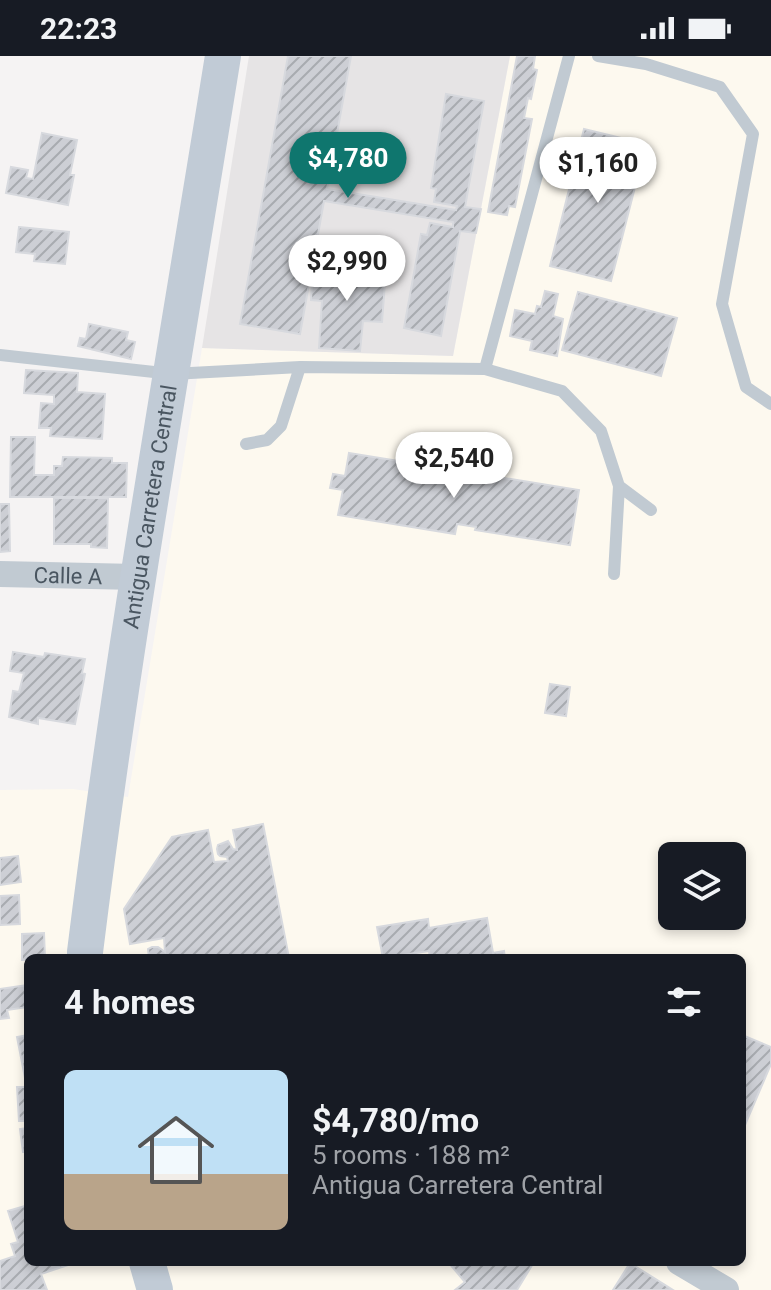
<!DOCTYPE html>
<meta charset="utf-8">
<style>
:root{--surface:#171b24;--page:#20242c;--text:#f1f3f6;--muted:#9ea1a6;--accent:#0f766e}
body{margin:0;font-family:Roboto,sans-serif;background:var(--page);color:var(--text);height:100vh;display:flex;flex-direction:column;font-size:30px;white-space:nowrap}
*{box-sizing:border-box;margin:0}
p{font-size:26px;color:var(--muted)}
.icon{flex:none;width:44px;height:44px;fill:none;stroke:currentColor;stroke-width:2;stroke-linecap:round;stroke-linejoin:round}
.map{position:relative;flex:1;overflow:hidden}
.panel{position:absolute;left:24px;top:898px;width:722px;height:312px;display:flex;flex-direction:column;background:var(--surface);border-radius:12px;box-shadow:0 4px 12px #0003}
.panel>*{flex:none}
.buttons{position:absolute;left:658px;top:786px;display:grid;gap:16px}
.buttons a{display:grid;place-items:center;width:88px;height:88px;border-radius:12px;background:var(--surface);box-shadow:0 4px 12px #0003;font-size:40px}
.price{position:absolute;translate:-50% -68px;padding:0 18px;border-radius:28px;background:#fff;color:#222;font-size:26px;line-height:52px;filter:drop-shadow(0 2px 4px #0008)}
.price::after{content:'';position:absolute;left:50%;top:48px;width:24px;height:18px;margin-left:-12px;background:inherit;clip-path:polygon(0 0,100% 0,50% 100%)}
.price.selected{background:var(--accent);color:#fff}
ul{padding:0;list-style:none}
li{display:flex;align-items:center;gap:24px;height:200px;padding:0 40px}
li span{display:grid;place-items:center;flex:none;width:224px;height:160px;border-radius:12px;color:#555}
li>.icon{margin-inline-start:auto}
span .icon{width:96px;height:96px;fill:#fffc;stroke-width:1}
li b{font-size:34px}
h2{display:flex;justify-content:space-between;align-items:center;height:96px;padding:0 40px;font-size:34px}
.status{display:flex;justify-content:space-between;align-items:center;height:56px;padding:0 40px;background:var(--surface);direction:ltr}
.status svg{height:22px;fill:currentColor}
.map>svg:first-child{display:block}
.commercial{fill:#fdf9ef;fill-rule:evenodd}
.education{fill:#e6e4e5}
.building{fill:url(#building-hatch);stroke:#d7d9de;stroke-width:2}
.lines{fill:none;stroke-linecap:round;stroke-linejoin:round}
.lane{stroke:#c1cad2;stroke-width:12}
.street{stroke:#c1cad2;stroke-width:26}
.secondary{stroke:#c1cbd6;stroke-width:36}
.labels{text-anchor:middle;stroke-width:6;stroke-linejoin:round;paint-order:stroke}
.street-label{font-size:22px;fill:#4a5661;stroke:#fff}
</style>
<div class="status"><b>22:23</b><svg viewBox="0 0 49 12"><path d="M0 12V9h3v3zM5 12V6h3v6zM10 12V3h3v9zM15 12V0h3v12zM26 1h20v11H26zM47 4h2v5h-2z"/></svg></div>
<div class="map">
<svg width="771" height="1234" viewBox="0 0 771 1234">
<defs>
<pattern id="building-hatch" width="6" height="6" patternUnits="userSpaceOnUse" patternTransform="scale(2)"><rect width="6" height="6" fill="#cdcfd5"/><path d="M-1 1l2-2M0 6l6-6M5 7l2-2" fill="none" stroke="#a8abb0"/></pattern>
</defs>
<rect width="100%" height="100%" fill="#f5f3f3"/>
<path class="commercial" d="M510,0H771V1234H0V734L73,733L128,741L202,292L453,300ZM672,800H732V860H672ZM28,902H742V1206H28Z"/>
<path class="education" d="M249,0H510L453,300L202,292Z"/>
<path class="building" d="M288,0H351L327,133L456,154L457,150L434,146L436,133L431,132L446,38L484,45L465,151L481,153L476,177L460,175L441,280L404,272L421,178L427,179L430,167L453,171V166L324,145L300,278L240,268Z
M517,0H535L533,13L537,14L531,43L528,42L524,62L532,63L515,151L509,150L507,159L488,156Z
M584,73L646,88L611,225L550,210Z
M42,77L77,84L70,119H74L68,149L6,137L11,111L28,114L26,122L33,123Z
M19,171L69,176L65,208L34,205L35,198L16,196Z
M313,208L386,213L382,266L363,265L360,295L319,292L322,245L311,244Z
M545,235L558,238L553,260L563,263L557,300L530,294L532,285L510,280L515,254L535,258L537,250L541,251Z
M578,236L677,262L661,320L562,294Z
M89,268L128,276L126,284L135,286L131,303L78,290L80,282L86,283Z
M26,314L78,317L77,336L105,338L102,383L50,380L51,372H39L41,347L54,348V339L24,337Z
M11,381H35L34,419H54V410H62L63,401L112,402V407H127L126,441H10Z
M349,397L579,434L570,489L475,474L476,471L457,468L455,478L338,459L343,434L330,432L333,418L345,420Z
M54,442H108L107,492L91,491V488H54Z
M0,448H9L10,495L0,496Z
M13,596L44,601L45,597L85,603L82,617L85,618L75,668L38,662V668L9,661L13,635L19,636L24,617L10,615Z
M550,628L570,631L566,660L545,657Z
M263,768L289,902H149L148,893L152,891H158L165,896L164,882L130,888L124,853L172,781L208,774L214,806L228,805L227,801L220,800L218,798L217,793L218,789L228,785L233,793L237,794L233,774Z
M18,800L21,826L0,829V802Z
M19,839L20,868L0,869V840Z
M487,862L493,897L504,895L505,902H430L429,895L383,902L377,871L428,863L429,872Z
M44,877L45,902H28V904H22V878Z
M28,929V951L7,954L9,962L0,963V933Z
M28,979V1026L26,1027L17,981Z
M742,979L771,991V1008L742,1076Z
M17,1031H28V1065H19Z
M28,1072V1096H23L20,1073Z
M28,1149V1206H77L41,1218L47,1234H0V1205L15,1200L11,1188L18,1186L8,1155Z
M448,1206H534L517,1234H455L465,1226Z
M630,1207L673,1234H613Z"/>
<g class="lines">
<path class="lane" d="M598,0L646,8L720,31L753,78L722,248L746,331L771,348
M0,299L172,318L300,311L485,313L562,335L601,375L619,430L614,518
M485,313L569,0
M246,388L267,384L281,370L300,311
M619,430L651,454"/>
<g class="street">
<path id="s1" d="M0,518L137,521"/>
<path d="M679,1206L726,1234"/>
</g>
<g class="secondary">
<path id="s2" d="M85,902V896C122,596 175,298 223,0"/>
<path d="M147,1206L155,1234"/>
</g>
</g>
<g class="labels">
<g class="street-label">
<text dy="8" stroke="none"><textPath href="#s2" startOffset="456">Antigua Carretera Central</textPath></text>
<text dy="8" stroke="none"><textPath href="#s1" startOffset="68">Calle A</textPath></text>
</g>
</g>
</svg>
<div class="buttons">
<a><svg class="icon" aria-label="layers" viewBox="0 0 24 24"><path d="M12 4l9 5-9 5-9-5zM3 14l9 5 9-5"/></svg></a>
</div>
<b class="price selected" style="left:348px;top:144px">$4,780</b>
<b class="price" style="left:598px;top:149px">$1,160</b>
<b class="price" style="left:347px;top:247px">$2,990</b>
<b class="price" style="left:454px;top:444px">$2,540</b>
<section class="panel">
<h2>4 homes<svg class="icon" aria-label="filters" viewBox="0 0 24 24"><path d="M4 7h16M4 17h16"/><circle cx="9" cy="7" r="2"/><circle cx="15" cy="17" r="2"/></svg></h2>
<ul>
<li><span style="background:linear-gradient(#bfe0f5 65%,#b9a48a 0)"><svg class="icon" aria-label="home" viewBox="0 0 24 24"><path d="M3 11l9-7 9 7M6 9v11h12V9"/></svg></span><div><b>$4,780/mo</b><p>5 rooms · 188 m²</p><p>Antigua Carretera Central</p></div></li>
</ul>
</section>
</div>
